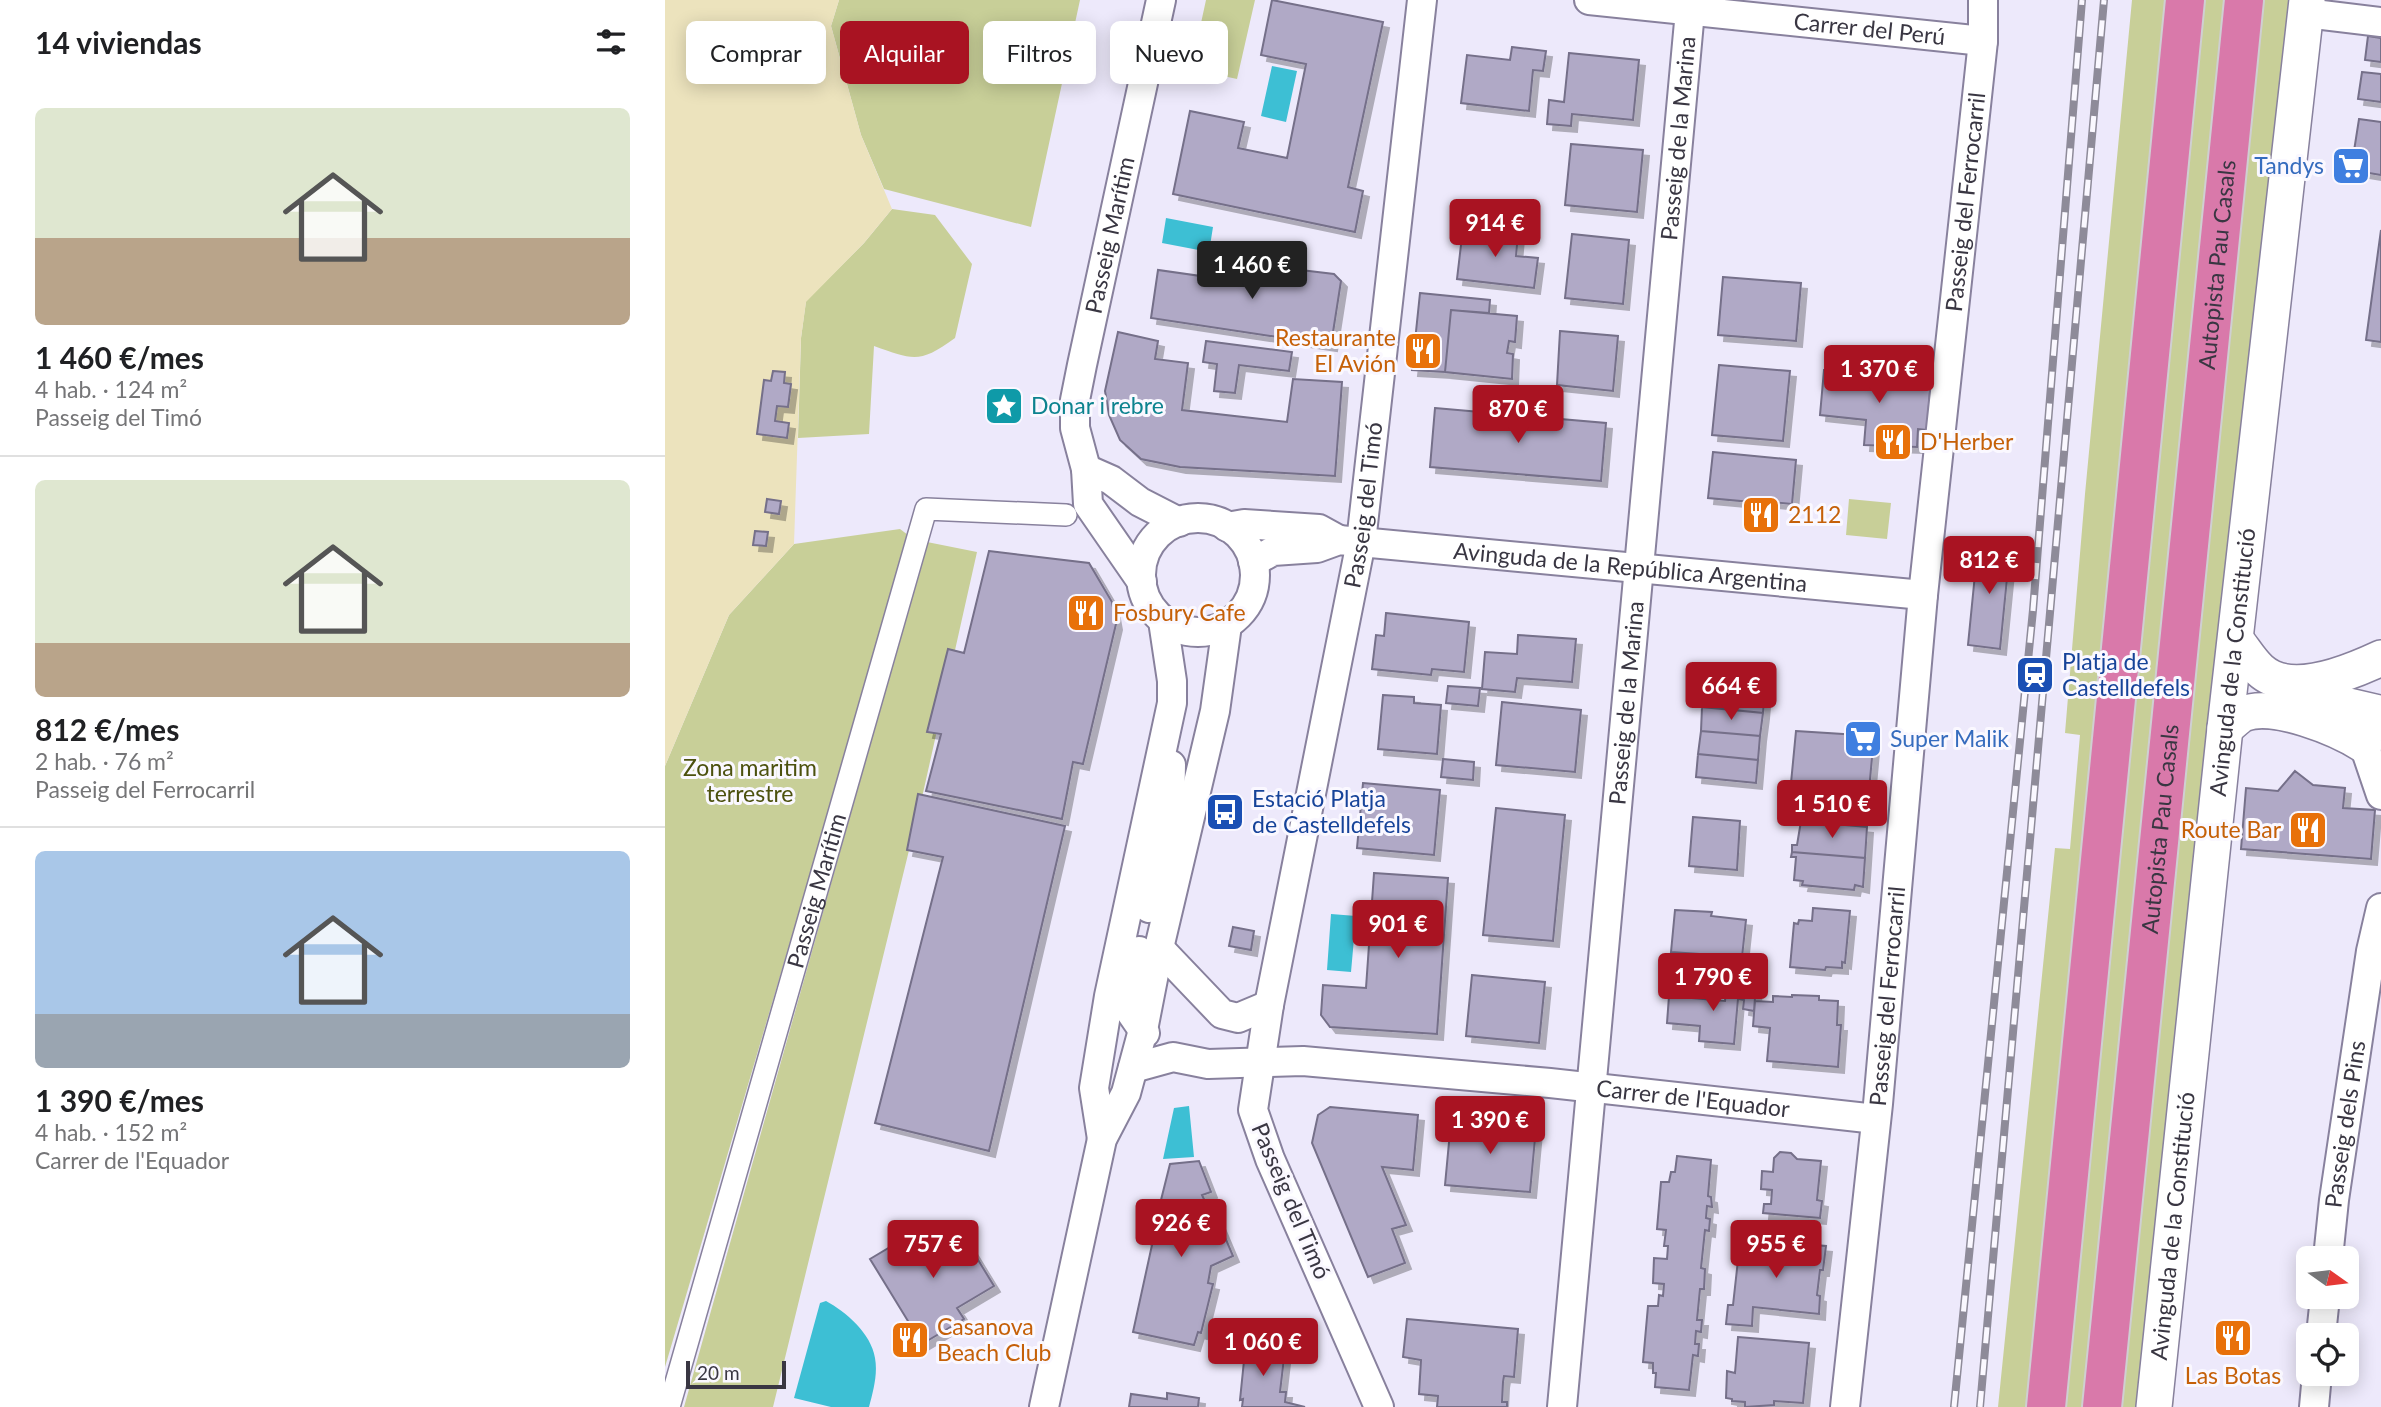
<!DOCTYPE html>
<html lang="es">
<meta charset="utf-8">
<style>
:root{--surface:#fff;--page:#f6f6f6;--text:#202124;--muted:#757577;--line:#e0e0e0;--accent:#a91322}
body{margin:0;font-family:Lato,sans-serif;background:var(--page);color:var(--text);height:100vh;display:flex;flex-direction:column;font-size:26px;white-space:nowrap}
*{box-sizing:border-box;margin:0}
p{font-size:23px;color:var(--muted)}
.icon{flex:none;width:38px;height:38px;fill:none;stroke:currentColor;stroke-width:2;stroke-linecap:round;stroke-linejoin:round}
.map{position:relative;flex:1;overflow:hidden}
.drawer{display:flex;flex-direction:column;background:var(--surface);width:665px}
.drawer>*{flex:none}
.hud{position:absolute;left:21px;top:21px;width:665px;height:63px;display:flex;gap:14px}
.needle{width:46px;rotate:104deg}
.fabs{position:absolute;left:1631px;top:1246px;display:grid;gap:14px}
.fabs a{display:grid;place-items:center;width:63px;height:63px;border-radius:10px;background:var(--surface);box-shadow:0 4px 18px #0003;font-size:35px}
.scale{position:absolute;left:21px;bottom:18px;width:100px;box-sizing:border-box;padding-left:7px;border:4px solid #393642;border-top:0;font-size:19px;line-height:24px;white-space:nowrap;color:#393642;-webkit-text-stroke:5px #faf8ff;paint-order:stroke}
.price{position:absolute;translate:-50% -60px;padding:0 16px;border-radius:7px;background:var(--accent);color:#fff;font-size:23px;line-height:46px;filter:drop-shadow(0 2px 4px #0008)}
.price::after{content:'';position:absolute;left:50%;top:42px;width:21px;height:16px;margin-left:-10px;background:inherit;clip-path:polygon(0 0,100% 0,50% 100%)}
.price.active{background:#222;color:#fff}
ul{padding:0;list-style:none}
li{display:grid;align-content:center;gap:14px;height:371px;padding:0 35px}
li+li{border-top:2px solid var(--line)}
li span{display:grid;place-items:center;height:217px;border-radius:10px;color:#555}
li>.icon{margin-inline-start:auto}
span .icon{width:126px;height:126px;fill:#fffc;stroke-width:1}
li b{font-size:30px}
h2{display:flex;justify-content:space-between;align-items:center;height:84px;padding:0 35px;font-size:30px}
.tag{padding:0 24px;border-radius:10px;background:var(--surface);box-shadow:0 4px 18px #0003;font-size:24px;line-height:63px}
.tag.active{background:var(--accent);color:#fff}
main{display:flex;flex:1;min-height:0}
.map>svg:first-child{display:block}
.green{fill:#c8cf98}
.sand{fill:#ece3bd}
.water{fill:#3dbfd4}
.building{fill:#b0a9c6;stroke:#756f89;stroke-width:2;filter:url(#shadow)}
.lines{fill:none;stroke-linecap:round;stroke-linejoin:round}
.pedestrian-casing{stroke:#88819d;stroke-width:24}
.minor-casing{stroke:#88819d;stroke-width:32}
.tertiary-casing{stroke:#88819d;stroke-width:38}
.motorway-casing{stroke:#cfcfd2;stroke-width:42}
.pedestrian{stroke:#fff;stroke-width:21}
.minor{stroke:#fff;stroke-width:28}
.tertiary{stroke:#fff;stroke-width:35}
.motorway{stroke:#d979aa;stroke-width:38}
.rail-casing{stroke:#8e8b99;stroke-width:8}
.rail{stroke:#faf8ff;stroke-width:5;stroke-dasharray:16;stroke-linecap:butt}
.labels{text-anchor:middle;stroke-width:6;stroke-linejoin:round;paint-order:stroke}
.street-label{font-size:23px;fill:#393642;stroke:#faf8ff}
.shop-label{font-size:23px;fill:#366cbe;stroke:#faf8ff;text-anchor:end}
.food-label{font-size:23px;fill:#c56008;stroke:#faf8ff;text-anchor:start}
.culture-label{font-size:23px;fill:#0d838f;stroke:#faf8ff;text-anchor:start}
.transit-label{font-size:23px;fill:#164399;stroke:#faf8ff;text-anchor:start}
.park-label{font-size:23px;fill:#4c510e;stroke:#faf8ff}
</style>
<main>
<section class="drawer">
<h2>14 viviendas<svg class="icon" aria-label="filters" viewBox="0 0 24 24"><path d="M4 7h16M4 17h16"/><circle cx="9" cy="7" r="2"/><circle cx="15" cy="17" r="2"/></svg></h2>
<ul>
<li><span style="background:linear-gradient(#dfe7d0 60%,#b9a48a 0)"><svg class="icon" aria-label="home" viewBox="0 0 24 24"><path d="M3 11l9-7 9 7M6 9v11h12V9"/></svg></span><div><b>1 460 €/mes</b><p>4 hab. · 124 m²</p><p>Passeig del Timó</p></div></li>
<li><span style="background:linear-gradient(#dfe7d0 75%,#b9a48a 0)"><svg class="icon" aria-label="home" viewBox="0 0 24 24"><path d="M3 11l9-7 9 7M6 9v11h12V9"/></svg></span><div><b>812 €/mes</b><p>2 hab. · 76 m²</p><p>Passeig del Ferrocarril</p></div></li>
<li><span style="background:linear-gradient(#a9c7e8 75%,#9aa5b1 0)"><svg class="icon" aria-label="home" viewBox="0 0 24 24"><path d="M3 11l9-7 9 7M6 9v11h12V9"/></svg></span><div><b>1 390 €/mes</b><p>4 hab. · 152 m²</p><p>Carrer de l'Equador</p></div></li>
</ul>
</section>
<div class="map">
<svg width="1716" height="1407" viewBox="0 0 1716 1407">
<defs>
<filter id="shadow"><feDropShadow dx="6" dy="6" stdDeviation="0" flood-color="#0004"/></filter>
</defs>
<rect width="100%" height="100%" fill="#ede9fb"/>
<path class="green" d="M174,0H415L366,227L219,189L196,135L166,26Z
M541,0H590L572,79L526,69Z
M1467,0H1658L1530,1137L1508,1407H1333L1390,848L1405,849L1415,735L1400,733L1420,494Z
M227,209L270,215L307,264L290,338C254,364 249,360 209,346L204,434L133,438L136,338L141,301L199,243Z
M1184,499L1226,503L1222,539L1181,535Z
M235,529L243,535L241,548L0,1367V766L64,615L129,544Z
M262,542L312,552L258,793L108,1407H19Z"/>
<path class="sand" d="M0,0H174L166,26L196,135L227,209L199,243L141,302L136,338L129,544L64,615L0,766Z"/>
<path class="water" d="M607,66L632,71L621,122L596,116Z
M501,218L548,227L544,252L497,243Z
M666,914L691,916L686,972L662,970Z
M524,1106L529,1157L498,1159L509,1108Z
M161,1301C181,1312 206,1333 210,1358C213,1374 208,1392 204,1407H166L129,1398L155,1303Z"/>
<path class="building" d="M607,0L718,22L683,187L698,191L690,232L508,194L525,111L579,122L573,148L622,158L641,64L596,55Z
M1703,36L1716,38V62L1700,60Z
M847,47L881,51L878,71L868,70L864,111L796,103L802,55L845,60Z
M904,53L974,60L968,120L907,114L906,126L882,124L884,100L899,102Z
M1697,72L1716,74V102L1693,99Z
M1694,119L1716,122V175L1686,170Z
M906,144L978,150L972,212L900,205Z
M798,228L853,234L851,256L873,258L869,288L792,279Z
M1716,230V342L1701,340Z
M907,234L964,240L958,304L900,298Z
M553,260L669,274L676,281L666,345L486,318L493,270L543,277L544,269Z
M1058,277L1136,283L1131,341L1053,335Z
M755,293L825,300L824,313L786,310L780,372L747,370Z
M786,310L852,316L850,342L844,341L842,353L848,354L847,379L780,372Z
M895,331L953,336L948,391L892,385Z
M453,332L493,341L490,359L523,363L517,410L622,422L628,379L677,382L670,476L515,467L476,459L455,440L444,415L440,391Z
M541,341L627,352L624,371L574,365L570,393L549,391L552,364L538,362Z
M1054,365L1125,371L1118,441L1047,435Z
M1159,370L1266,379L1262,430L1253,429L1252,447L1199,445L1201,420L1155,415Z
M108,371L120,372L119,383L126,384L123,407L112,406L110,421L124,423L122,438L92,434L99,380L106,381Z
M770,408L941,423L936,481L765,467Z
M1048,452L1131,460L1127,504L1107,502L1105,525L1084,523L1086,502L1043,498Z
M102,499L116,501L114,514L100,512Z
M90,531L103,532L101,546L88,545Z
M1313,544L1345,548L1335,649L1303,645Z
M324,551L424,563L447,602L451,624L418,764L408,762L397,819L261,791L276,734L262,732L283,649L299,653Z
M721,613L804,622L799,672L767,669L766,675L707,669L711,635L719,636Z
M853,635L911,639L907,682L852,678L850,692L817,689L820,652L852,654Z
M1042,663L1102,668L1100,690L1039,683Z
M1039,683L1100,690L1098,713L1037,707Z
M783,686L815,688L813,706L781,703Z
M718,695L749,697V703L776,705L772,754L713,749Z
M837,702L916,710L910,772L831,765Z
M1037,707L1098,713L1095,736L1036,731Z
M1036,731L1095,736L1093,760L1033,754Z
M1131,731L1209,736L1202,812L1165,809L1166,794L1146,792V786L1126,783Z
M1033,754L1093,760L1091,783L1031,777Z
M778,759L809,762L808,780L776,777Z
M1630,771L1648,785L1680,788L1678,808L1710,810L1706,859L1576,849L1581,788L1613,791Z
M698,783L775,790L769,855L692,848Z
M253,794L400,826L324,1151L210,1123L278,857L242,850Z
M831,808L900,815L888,941L818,935Z
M1028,817L1075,821L1072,870L1024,866Z
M1136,821L1202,827L1200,858L1127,852V845H1132Z
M1127,852L1200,858L1198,887L1190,885L1189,890L1137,885L1138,881L1129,880L1131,857H1126Z
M709,873L783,878L772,1034L665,1027L656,1015L658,985L701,988Z
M1148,908L1185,911L1180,963L1177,962V968L1161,967L1160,970L1125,967L1129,923L1133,924L1134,920L1147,921Z
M1010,910L1047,912L1046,916L1081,920L1077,957L1006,952Z
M568,927L589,931L586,950L564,946Z
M807,975L880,982L874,1043L801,1036Z
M1062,982L1091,984L1089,1011L1078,1009L1079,1000L1073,999L1069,1044L1034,1041L1035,1026L1002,1023L1004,996L1060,1001Z
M1127,995L1154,996V1000L1173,1001L1172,1025H1176L1173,1067L1102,1061L1105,1028L1088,1026L1090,1001L1108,1002V996L1127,997Z
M665,1107L753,1115L748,1170L717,1167L741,1225L727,1229L740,1263L703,1277L647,1143L653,1115Z
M786,1121L871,1128L865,1192L780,1185Z
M1115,1152L1126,1153L1132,1159L1156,1161L1152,1200L1157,1201L1155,1218L1098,1213L1099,1204H1106L1107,1190L1096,1189L1097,1171L1108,1172L1109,1158Z
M1012,1156L1046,1160L1043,1196L1046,1197L1047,1207L1042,1206L1041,1218L1045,1219L1044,1231L1040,1230L1036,1268L1040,1269L1039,1289H1035L1032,1320H1037L1036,1332L1031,1331L1030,1344H1034L1033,1356L1028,1355L1024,1390L990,1387L991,1373H988V1363L978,1362L983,1306H993L994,1295L998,1296L999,1284L988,1283L989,1258L1002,1259L1003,1246H999L1001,1230L992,1229L996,1182H1004L1006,1172H1010Z
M534,1161L546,1192L537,1195L551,1224L554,1223L568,1256L546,1266L543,1283L548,1284L536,1333L533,1332L529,1345L468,1332L487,1245L485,1244L505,1164Z
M290,1222L329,1286L292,1308L299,1319L257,1344L205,1259L247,1234L253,1245Z
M1075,1242L1125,1247V1243L1161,1246L1158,1270H1155L1152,1295L1155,1296L1154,1314L1088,1307L1087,1326L1061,1324L1063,1305H1068Z
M742,1319L853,1329L849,1377L839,1376L838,1382L837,1402H842V1407H772L773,1396L754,1394L756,1360L738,1357Z
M1073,1337L1144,1343L1138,1403L1109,1401V1405L1080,1407V1402L1067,1401V1399L1061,1398L1062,1371L1070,1373Z
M581,1341L610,1344L608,1357L619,1358L615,1392H621L620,1402L640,1407H577L578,1399L575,1400Z
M502,1393L534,1398L533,1407H464L466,1394L502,1399Z"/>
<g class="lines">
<defs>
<g id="pedestrian">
<path id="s1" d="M4,1407L261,509L401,515"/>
</g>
<g id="minor">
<path id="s2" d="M924,0L1318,41"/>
<path d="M1641,13L1716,22"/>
<path d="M421,469L446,480L475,502L514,522"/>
<circle cx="533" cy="575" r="57"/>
<path d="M562,527L579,524L654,529L674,540"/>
<path id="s3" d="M588,562L608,551L652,548L674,540L1258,595"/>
<path id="s4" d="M477,582L423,504L421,469L410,428V400L417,365L496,0"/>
<path d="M1706,727L1699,745L1716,795"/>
<path d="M484,908L505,810L506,765"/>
<path d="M494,948L557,1014L573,1018L604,1005"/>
<path d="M474,951L462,1007L480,1033"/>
<path id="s5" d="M468,1068L508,1057L543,1064L638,1061L885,1083L1211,1119"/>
<path d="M437,1139L429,1088L444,996L507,703V681L498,621"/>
<path id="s6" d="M1663,1258L1669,1200L1706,951L1716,908"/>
<path d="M1656,1335L1660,1297"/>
<path d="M379,1407L437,1139L461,1093L478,1030L494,948L550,711L562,625"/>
<path id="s7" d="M714,1407L605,1159L588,1110L604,1005L696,542L757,0"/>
<path id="s8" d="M897,1407L1026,0"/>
<path id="s9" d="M1180,1407L1213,1104L1258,595L1318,41V0"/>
<path d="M1649,1407L1652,1374"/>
</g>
<g id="tertiary">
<path d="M1571,640C1579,650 1586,662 1595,670C1625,698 1686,672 1716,658"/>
<path d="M1621,698L1671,703L1714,713"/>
<path d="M1560,728C1566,724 1572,717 1578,714C1608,701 1674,729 1699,745"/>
<path id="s10" d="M1489,1407L1560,728L1642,0"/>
</g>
<g id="motorway">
<path d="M1381,1407L1520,0"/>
<path id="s11" d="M1437,1407L1579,0"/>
</g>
</defs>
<use href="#pedestrian" class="pedestrian-casing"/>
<use href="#minor" class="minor-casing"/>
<use href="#tertiary" class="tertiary-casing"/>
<use href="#motorway" class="motorway-casing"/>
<use href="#pedestrian" class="pedestrian"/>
<use href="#minor" class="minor"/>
<use href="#tertiary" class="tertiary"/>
<use href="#motorway" class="motorway"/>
<defs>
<path id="rail" d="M1289,1407L1368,610L1417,0
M1315,1407L1439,0"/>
</defs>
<use href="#rail" class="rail-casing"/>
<use href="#rail" class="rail"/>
</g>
<defs>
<symbol id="supermarket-square" viewBox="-11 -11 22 22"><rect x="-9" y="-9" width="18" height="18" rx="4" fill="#3f7fe0" stroke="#faf8ff"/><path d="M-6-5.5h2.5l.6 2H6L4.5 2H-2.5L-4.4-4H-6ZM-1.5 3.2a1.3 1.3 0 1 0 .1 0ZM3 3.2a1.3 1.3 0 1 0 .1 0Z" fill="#fff"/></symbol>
<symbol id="restaurant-square" viewBox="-11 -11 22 22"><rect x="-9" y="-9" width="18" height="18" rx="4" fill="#e8710a" stroke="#faf8ff"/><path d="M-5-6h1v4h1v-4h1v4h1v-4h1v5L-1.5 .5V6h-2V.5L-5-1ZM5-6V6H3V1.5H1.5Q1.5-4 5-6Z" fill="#fff"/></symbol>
<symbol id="sight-square" viewBox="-11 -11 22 22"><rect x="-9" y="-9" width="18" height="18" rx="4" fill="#0f9aa8" stroke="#faf8ff"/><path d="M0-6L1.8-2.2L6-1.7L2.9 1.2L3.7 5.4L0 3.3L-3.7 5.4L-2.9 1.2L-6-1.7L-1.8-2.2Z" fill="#fff"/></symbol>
<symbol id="station-square" viewBox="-11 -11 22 22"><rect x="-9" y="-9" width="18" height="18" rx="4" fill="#1a4fb4" stroke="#faf8ff"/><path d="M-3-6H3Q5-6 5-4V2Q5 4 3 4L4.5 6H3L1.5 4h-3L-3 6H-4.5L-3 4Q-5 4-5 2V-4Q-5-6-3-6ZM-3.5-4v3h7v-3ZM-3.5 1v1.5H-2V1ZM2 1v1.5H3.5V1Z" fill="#fff"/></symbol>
<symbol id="bus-square" viewBox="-11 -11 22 22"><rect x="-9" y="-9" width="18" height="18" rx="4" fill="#1a4fb4" stroke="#faf8ff"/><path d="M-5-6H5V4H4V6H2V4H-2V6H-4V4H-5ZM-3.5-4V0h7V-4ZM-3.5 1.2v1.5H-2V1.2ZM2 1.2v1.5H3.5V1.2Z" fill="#fff"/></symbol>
</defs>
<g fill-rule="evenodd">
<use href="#supermarket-square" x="1664" y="144" width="44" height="44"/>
<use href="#restaurant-square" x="736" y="329" width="44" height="44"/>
<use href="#sight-square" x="317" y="384" width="44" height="44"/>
<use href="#restaurant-square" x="1206" y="420" width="44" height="44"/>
<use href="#restaurant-square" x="1074" y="493" width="44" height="44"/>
<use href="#restaurant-square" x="399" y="591" width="44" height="44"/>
<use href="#station-square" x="1348" y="653" width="44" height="44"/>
<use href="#supermarket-square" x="1176" y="717" width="44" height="44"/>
<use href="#bus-square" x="538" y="790" width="44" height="44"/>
<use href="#restaurant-square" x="1621" y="808" width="44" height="44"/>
<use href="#restaurant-square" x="1546" y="1316" width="44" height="44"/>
<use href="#restaurant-square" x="223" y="1318" width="44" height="44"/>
</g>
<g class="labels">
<g class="street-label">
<text dy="8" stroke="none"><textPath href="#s2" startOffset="282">Carrer del Perú</textPath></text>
<text dy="8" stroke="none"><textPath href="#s8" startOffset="1274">Passeig de la Marina</textPath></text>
<text dy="8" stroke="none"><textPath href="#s9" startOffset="1211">Passeig del Ferrocarril</textPath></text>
<text dy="8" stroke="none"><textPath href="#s4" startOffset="369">Passeig Marítim</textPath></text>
<text dy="8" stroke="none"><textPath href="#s11" startOffset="1148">Autopista Pau Casals</textPath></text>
<text dy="8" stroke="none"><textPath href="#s7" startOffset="938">Passeig del Timó</textPath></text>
<text dy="8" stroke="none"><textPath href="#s3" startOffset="383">Avinguda de la República Argentina</textPath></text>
<text dy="8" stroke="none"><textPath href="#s10" startOffset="749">Avinguda de la Constitució</textPath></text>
<text dy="8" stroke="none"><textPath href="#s8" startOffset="707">Passeig de la Marina</textPath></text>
<text dy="8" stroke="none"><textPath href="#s11" startOffset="581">Autopista Pau Casals</textPath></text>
<text dy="8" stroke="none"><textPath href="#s1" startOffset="537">Passeig Marítim</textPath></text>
<text dy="8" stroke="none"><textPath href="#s9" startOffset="413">Passeig del Ferrocarril</textPath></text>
<text dy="8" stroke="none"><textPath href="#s5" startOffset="564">Carrer de l'Equador</textPath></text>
<text dy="8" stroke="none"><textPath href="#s6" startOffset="135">Passeig dels Pins</textPath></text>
<text transform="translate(626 1201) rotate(67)" y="8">Passeig del Timó</text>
<text dy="8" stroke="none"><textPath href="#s10" startOffset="182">Avinguda de la Constitució</textPath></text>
</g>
<g class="shop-label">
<text x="1659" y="174">Tandys</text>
<text x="1225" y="747" text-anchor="start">Super Malik</text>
</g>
<g class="food-label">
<text x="731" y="346" text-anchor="end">Restaurante<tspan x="731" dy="26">El Avión</tspan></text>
<text x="1255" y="450">D'Herber</text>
<text x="1123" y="523">2112</text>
<text x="448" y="621">Fosbury Cafe</text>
<text x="1616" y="838" text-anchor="end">Route Bar</text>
<text x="272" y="1335">Casanova<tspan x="272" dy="26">Beach Club</tspan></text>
<text x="1568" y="1384" text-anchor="middle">Las Botas</text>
</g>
<g class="culture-label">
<text x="366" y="414">Donar i rebre</text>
</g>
<g class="transit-label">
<text x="1397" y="670">Platja de<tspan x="1397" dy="26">Castelldefels</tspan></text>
<text x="587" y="807">Estació Platja<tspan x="587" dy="26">de Castelldefels</tspan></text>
</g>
<g class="park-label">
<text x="85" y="776">Zona marìtim<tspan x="85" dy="26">terrestre</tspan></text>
</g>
</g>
</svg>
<div class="fabs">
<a><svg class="needle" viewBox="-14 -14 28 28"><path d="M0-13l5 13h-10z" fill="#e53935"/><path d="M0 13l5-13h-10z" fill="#757577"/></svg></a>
<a><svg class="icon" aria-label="locate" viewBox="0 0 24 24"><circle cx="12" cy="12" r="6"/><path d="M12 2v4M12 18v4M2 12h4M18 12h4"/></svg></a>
</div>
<div class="scale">20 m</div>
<b class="price" style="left:830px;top:259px">914 €</b>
<b class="price active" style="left:587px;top:301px">1 460 €</b>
<b class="price" style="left:1214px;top:405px">1 370 €</b>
<b class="price" style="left:853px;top:445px">870 €</b>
<b class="price" style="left:1324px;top:596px">812 €</b>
<b class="price" style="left:1066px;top:722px">664 €</b>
<b class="price" style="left:1167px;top:840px">1 510 €</b>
<b class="price" style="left:733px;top:960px">901 €</b>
<b class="price" style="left:1048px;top:1013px">1 790 €</b>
<b class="price" style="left:825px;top:1156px">1 390 €</b>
<b class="price" style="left:516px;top:1259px">926 €</b>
<b class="price" style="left:268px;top:1280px">757 €</b>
<b class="price" style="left:1111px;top:1280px">955 €</b>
<b class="price" style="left:598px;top:1378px">1 060 €</b>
<div class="hud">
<a class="tag">Comprar</a>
<a class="tag active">Alquilar</a>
<a class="tag">Filtros</a>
<a class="tag">Nuevo</a>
</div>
</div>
</main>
